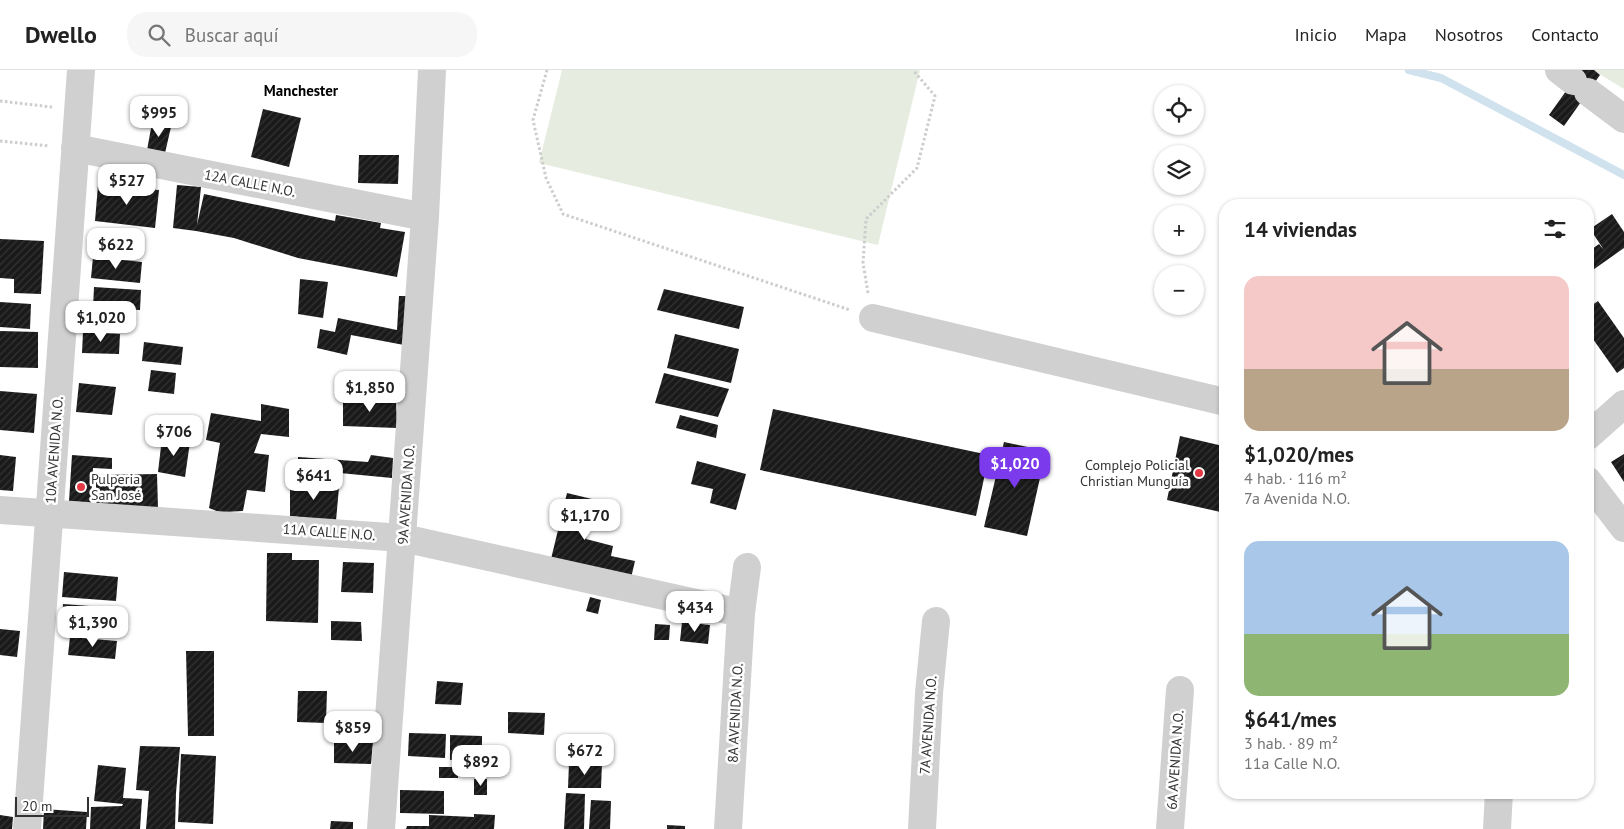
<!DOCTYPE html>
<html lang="es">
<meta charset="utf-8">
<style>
:root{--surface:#fff;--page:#f6f6f6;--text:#222;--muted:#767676;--line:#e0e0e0;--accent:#7c3aed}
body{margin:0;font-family:"PT Sans",sans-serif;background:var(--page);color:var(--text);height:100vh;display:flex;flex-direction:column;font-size:19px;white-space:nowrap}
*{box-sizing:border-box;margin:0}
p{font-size:16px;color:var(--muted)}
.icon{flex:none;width:28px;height:28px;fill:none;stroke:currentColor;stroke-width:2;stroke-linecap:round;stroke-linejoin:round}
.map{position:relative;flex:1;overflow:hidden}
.panel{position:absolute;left:1219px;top:129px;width:375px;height:600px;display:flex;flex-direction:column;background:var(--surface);border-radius:20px;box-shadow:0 1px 4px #0004}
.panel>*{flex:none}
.fabs{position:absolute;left:1154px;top:15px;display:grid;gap:10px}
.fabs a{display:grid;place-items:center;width:50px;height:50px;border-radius:50%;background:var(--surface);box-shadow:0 1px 4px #0004;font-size:25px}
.scale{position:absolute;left:15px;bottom:12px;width:74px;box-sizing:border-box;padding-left:5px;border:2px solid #333;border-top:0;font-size:14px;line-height:18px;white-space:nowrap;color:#333;-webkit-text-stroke:4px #fff;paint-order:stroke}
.price{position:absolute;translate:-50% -42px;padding:0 11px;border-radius:10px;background:#fff;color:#222;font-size:16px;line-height:32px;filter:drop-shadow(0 1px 2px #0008)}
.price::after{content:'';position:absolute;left:50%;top:30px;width:15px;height:11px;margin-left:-8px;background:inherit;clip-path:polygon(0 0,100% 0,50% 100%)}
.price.current{background:var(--accent);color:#fff}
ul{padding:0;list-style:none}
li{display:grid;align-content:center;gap:10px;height:265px;padding:0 25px}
li span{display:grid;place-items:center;height:155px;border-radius:15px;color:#555}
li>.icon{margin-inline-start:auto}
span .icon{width:90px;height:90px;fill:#fffc;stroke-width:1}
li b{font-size:21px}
h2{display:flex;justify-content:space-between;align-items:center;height:60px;padding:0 25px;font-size:21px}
header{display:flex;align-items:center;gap:30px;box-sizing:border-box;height:70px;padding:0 25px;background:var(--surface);border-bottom:1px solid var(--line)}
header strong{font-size:24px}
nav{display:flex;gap:28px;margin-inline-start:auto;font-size:18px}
.search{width:350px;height:45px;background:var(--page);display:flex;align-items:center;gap:12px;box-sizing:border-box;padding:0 18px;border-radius:20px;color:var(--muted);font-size:19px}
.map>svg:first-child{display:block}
.green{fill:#e6ecdf}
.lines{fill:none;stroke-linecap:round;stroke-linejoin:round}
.stream{stroke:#cfe2ee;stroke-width:8}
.building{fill:url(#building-hatch)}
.path{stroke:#cdcdcd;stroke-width:3;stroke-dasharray:2.5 2.5;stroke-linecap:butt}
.minor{stroke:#d0d0d0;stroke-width:28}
.poi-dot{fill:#e63946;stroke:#fff;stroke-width:2}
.labels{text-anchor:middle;stroke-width:5;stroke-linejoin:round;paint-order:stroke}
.street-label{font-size:14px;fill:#333;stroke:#fff}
.poi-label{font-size:14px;fill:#333;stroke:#fff;text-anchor:end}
.neighbourhood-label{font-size:15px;font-weight:bold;fill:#000;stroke:#fff}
</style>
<header>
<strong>Dwello</strong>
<div class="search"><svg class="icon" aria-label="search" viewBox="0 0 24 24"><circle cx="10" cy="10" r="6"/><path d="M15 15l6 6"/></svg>Buscar aquí</div>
<nav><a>Inicio</a><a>Mapa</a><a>Nosotros</a><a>Contacto</a></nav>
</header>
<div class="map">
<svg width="1624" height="759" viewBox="0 0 1624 759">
<defs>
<pattern id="building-hatch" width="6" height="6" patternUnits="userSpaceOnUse" patternTransform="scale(1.25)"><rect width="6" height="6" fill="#1a1a1a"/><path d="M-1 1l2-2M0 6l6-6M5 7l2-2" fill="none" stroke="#333"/></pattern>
</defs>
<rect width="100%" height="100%" fill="#fff"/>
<path class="green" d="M562,0H920L878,175L539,93Z
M1593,0H1624V19L1596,2Z"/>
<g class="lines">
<path class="stream" d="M1409,0L1441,8L1624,105"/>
</g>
<path class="building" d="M1581,0H1594L1600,5L1564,56L1549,45Z
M263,39L301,48L289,97L251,87Z
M152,53L171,57L165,83L147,80Z
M359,85H399L398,114L358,113Z
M98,115L159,120L155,158L95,151Z
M177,115L201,117L197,155L204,124L335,151L336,145L381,153L380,158L405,162L397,207L298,188L234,168L196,161L173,158Z
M1612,144L1624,162V178L1590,202L1588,198V182L1599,174L1604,180L1590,159Z
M96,159L140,163L138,185L94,181Z
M0,169L44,171L41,224L14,223V209L0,208Z
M93,187L142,192L140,213L91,208Z
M300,209L328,212L323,248L298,244Z
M94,217L141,220L140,240L93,238Z
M664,219L744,237L739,259L657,240Z
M399,226H409L404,275L351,265L347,285L317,278L320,259L335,262L338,248L397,260Z
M1598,231L1624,268V298L1617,303L1588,262V238Z
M0,232L31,234L30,259L0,257Z
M79,238L120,241L119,261L77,259Z
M0,261L38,262V298L0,297Z
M83,262L120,264L119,284L82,283Z
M675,264L739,279L731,313L667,298Z
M144,272L183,277L181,295L142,291Z
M151,300L176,303L174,324L148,321Z
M664,303L729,319L718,347L655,333Z
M79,313L116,317L112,345L76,342Z
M0,321L37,324L34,363L0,360Z
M343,328L396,330L397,358L343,356Z
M261,334L289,339V367L261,364L254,383L269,385L265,422L247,420L243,441L224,442V444L209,438L220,373L206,370L211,343L261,351Z
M773,339L989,385L976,446L760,400Z
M680,345L718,355L716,368L676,358Z
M1180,366L1223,376L1225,368V443L1167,430Z
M162,368L190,372L185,407L158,402Z
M1004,372L1046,381L1027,466L984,457Z
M1624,384V412L1611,392Z
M0,385L16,387L13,421L0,420Z
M72,385L112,388V399L93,398L91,433L69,431Z
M371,385L393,388L392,408L298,399V387L368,392Z
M697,391L746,404L736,440L710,433L713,419L691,414Z
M157,404L158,438L96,439V405Z
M290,412L339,417L336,451L290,446Z
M567,423L596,430L586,469L613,476L611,486L635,491L631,508L551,489Z
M267,483H292V490H319L318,553L266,551Z
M343,492L374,493L373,523L341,522Z
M64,502L118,507L116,531L62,527Z
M590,527L601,530L598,544L586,541Z
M63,534L116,538L115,555L62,551Z
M331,551L361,552L362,571L331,570Z
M682,552L710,555L708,574L680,571Z
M655,554L670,555L669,570H654Z
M0,559L20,561L17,587L0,585Z
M70,567L117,571L115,589L68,585Z
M186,581H214V666H188Z
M437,611L463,613L461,635L435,634Z
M298,621H327L326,653L297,652Z
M508,642L545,643L544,665L508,663Z
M409,663L446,664L445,688L408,686Z
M450,665L482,666V689L450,690Z
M334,672H373L371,694L334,693Z
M140,676L180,677L176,723L175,759H146L149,721L136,720Z
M181,684L216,686L213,754L178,752Z
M569,693H602L601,718H568Z
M98,695L126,698L123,728L142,729L140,759H90L91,737L122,736L123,734L94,731Z
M439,697H458V708H439Z
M474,709H487V725H474Z
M400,720L444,721V744L400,743Z
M566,723L585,724L584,759H564Z
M591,730L611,731L610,759H589Z
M44,739L87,742L86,759H43Z
M474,744L495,745L494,759H406L407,756H429V745L474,747Z
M0,745L13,747L12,759H0Z
M331,751L353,752V759H330Z
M667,755L685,756V759H667Z"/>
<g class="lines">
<path class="path" d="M547,0L533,50L546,108L563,144L850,240
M0,31L52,37
M0,71L49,76
M868,223L863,193L866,149L917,98L935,26L913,0"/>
<path class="minor" d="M1559,0L1573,11
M1588,22L1624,49
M75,78L425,147
M873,248L1225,332
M1588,366L1624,334
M1588,411L1624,458
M0,440L403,468L741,543
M27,759L81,0
M381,759L425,147L432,0
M728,759L741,543L747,497
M922,759L929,623L936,551
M1170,759L1180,620
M1497,759L1499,722"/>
</g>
<g class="poi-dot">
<circle cx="1199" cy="403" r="5"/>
<circle cx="81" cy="417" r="5"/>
</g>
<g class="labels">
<g class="street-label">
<text transform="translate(250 113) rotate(11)" y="5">12A CALLE N.O.</text>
<text transform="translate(54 380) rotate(-86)" y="5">10A AVENIDA N.O.</text>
<text transform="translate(406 425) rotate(-86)" y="5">9A AVENIDA N.O.</text>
<text transform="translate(329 462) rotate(4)" y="5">11A CALLE N.O.</text>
<text transform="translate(735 643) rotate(-87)" y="5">8A AVENIDA N.O.</text>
<text transform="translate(928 655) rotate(-86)" y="5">7A AVENIDA N.O.</text>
<text transform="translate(1175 690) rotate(-86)" y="5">6A AVENIDA N.O.</text>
</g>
<g class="poi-label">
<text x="1189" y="400">Complejo Policial<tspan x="1189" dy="16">Christian Munguía</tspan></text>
<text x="91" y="414" text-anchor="start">Pulperia<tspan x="91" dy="16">San José</tspan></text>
</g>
<g class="neighbourhood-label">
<text x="301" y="26">Manchester</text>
</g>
</g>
</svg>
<div class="fabs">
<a><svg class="icon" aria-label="locate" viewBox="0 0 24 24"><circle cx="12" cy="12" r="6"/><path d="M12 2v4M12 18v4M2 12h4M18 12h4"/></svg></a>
<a><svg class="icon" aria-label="layers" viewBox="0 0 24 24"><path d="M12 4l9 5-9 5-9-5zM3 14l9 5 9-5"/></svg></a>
<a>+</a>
<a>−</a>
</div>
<div class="scale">20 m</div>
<b class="price" style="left:159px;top:68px">$995</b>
<b class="price" style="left:127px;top:136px">$527</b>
<b class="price" style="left:116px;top:200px">$622</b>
<b class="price" style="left:101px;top:273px">$1,020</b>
<b class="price" style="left:370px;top:343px">$1,850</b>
<b class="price" style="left:174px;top:387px">$706</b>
<b class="price current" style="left:1015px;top:419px">$1,020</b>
<b class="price" style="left:314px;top:431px">$641</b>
<b class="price" style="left:585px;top:471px">$1,170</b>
<b class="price" style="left:695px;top:563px">$434</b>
<b class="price" style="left:93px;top:578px">$1,390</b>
<b class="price" style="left:353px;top:683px">$859</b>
<b class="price" style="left:585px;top:706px">$672</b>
<b class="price" style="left:481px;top:717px">$892</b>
<section class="panel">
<h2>14 viviendas<svg class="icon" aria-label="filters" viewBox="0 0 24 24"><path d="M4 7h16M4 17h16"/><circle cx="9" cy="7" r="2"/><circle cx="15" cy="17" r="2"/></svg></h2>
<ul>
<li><span style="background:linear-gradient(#f6c9c9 60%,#b9a48a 0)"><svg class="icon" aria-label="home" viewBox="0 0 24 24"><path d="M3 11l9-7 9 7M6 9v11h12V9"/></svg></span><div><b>$1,020/mes</b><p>4 hab. · 116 m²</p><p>7a Avenida N.O.</p></div></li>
<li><span style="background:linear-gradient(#a9c7e8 60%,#8fb573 0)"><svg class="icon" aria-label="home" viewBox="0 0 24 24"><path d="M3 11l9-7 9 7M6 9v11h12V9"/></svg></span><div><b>$641/mes</b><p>3 hab. · 89 m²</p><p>11a Calle N.O.</p></div></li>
</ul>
</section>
</div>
